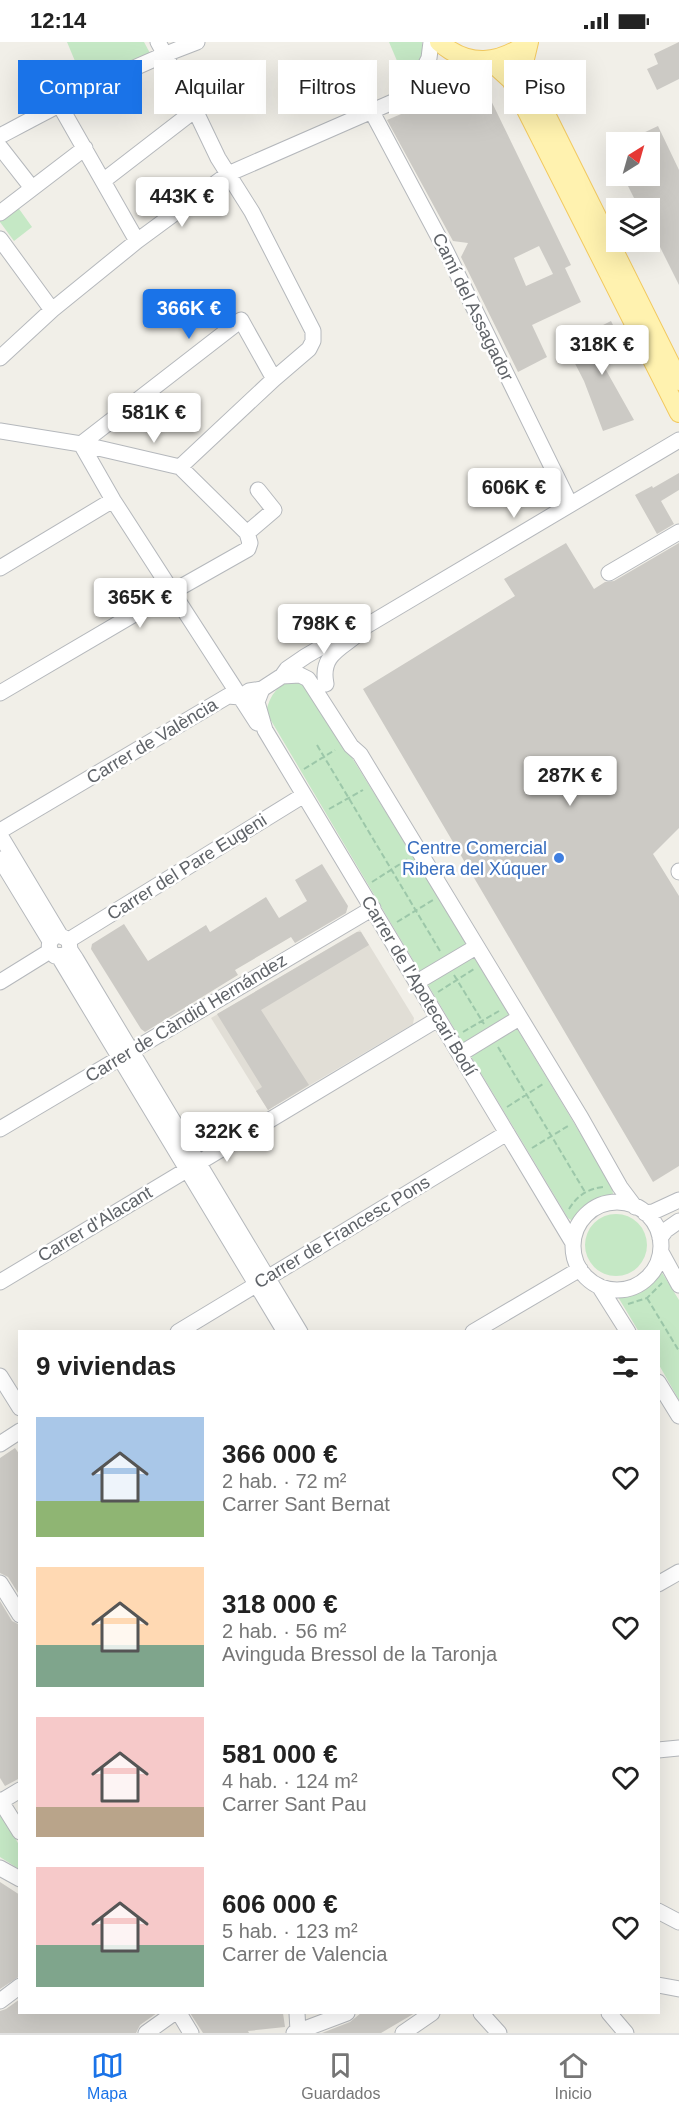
<!DOCTYPE html>
<html lang="es">
<meta charset="utf-8">
<style>
:root{--surface:#fff;--page:#f6f6f6;--text:#222;--muted:#767676;--line:#e0e0e0;--accent:#1a73e8}
body{margin:0;font-family:Arial,sans-serif;background:var(--page);color:var(--text);height:100vh;display:flex;flex-direction:column;font-size:22px;white-space:nowrap}
*{box-sizing:border-box;margin:0}
p{font-size:20px;color:var(--muted)}
.icon{flex:none;width:33px;height:33px;fill:none;stroke:currentColor;stroke-width:2;stroke-linecap:round;stroke-linejoin:round}
.map{position:relative;flex:1;overflow:hidden}
.panel{position:absolute;left:18px;top:1288px;width:642px;height:684px;display:flex;flex-direction:column;background:var(--surface);border-radius:0px;box-shadow:0 6px 24px #0002}
.panel>*{flex:none}
.hud{position:absolute;left:18px;top:18px;width:644px;height:54px;display:flex;gap:12px}
.needle{width:39px;rotate:37deg}
.controls{position:absolute;left:606px;top:90px;display:grid;gap:12px}
.controls a{display:grid;place-items:center;width:54px;height:54px;border-radius:0px;background:var(--surface);box-shadow:0 6px 24px #0002;font-size:30px}
.price{position:absolute;translate:-50% -51px;padding:0 14px;border-radius:6px;background:#fff;color:#222;font-size:20px;line-height:39px;filter:drop-shadow(0 2px 3px #0008)}
.price::after{content:'';position:absolute;left:50%;top:36px;width:18px;height:14px;margin-left:-9px;background:inherit;clip-path:polygon(0 0,100% 0,50% 100%)}
.price.current{background:var(--accent);color:#fff}
ul{padding:0;list-style:none}
li{display:flex;align-items:center;gap:18px;height:150px;padding:0 18px}
li span{display:grid;place-items:center;flex:none;width:168px;height:120px;border-radius:0px;color:#555}
li>.icon{margin-inline-start:auto}
span .icon{width:72px;height:72px;fill:#fffc;stroke-width:1}
li b{font-size:26px}
h2{display:flex;justify-content:space-between;align-items:center;height:72px;padding:0 18px;font-size:26px}
.tag{padding:0 21px;border-radius:0px;background:var(--surface);box-shadow:0 6px 24px #0002;font-size:21px;line-height:54px}
.tag.current{background:var(--accent);color:#fff}
.status{display:flex;justify-content:space-between;align-items:center;height:42px;padding:0 30px;background:var(--surface);direction:ltr}
.status svg{height:16px;fill:currentColor}
.tab-bar{display:flex;justify-content:space-around;align-items:center;height:84px;border-top:2px solid var(--line);background:var(--surface);font-size:16px;color:var(--muted)}
.tab-bar a{display:grid;justify-items:center;gap:3px}
.tab-bar .current{color:var(--accent)}
.map>svg:first-child{display:block}
.education{fill:#e1ded6}
.green{fill:#c5e8c5}
.building{fill:#cccac5;fill-rule:evenodd}
.lines{fill:none;stroke-linecap:round;stroke-linejoin:round}
.minor-casing{stroke:#b5b8bc;stroke-width:17}
.major-casing{stroke:#f2c960;stroke-width:20}
.path{stroke:#9cc7a9;stroke-width:2;stroke-dasharray:6 3;stroke-linecap:butt}
.minor{stroke:#fff;stroke-width:15}
.major{stroke:#fff2af;stroke-width:18}
.shop-dot{fill:#3f7fe0;stroke:#fff;stroke-width:2}
.labels{text-anchor:middle;stroke-width:5;stroke-linejoin:round;paint-order:stroke}
.street-label{font-size:18px;fill:#5f6368;stroke:#fff}
.shop-label{font-size:18px;fill:#366cbe;stroke:#fff;text-anchor:end}
</style>
<div class="status"><b>12:14</b><svg viewBox="0 0 49 12"><path d="M0 12V9h3v3zM5 12V6h3v6zM10 12V3h3v9zM15 12V0h3v12zM26 1h20v11H26zM47 4h2v5h-2z"/></svg></div>
<div class="map">
<svg width="679" height="1991" viewBox="0 0 679 1991">
<rect width="100%" height="100%" fill="#f1efe8"/>
<path class="education" d="M360,888L414,976L413,982L268,1068L211,976Z"/>
<path class="green" d="M67,0H144L151,13L85,43Z
M389,0H422C424,13 424,27 412,34L409,30L403,33Z
M17,164L32,185L14,199L0,180V176Z
M292,639L305,640L413,814L612,1144L613,1152C608,1156 605,1155 599,1157C588,1161 581,1171 574,1180L568,1176L392,883L266,670C270,654 276,644 292,639Z
M585 1203a31 31 0 1 1 62 0a31 31 0 1 1-62 0Z
M661,1229L679,1258V1358L659,1323L658,1290H639L618,1255C636,1251 649,1244 661,1229Z
M0,1768L19,1803V1827L0,1815Z"/>
<path class="building" d="M679,0V37L657,48L647,27L658,22L654,12Z
M481,38L571,223L565,226L581,260L532,283L547,315L518,330L461,215L468,201L453,199L387,78ZM539,204L553,232L526,244L514,216Z
M658,84L679,128V243L650,185V166H639L623,134H650V100H624Z
M611,279L626,309L602,321L634,378L603,389L584,339L567,306L603,289L601,284Z
M679,431V448L661,459L674,482L657,492L635,453L652,444L653,446Z
M566,501L594,547L605,540L614,539L679,501V786L653,812L679,854V1124L653,1140L363,647L515,554L504,537Z
M322,822L348,864L346,871L295,901L291,895L235,928L238,933L145,990L141,987L91,907L92,902L124,882L148,919L206,883L210,890L266,855L279,876L307,859L295,838Z
M357,890H361L369,903L261,968L309,1043L268,1068L256,1049L262,1045L217,972Z
M15,1406L20,1413V1554L8,1535L0,1531V1416Z
M0,1559L12,1579L20,1583V1736L5,1744L0,1736Z
M0,1840L20,1853V1934L0,1947Z
M20,1957V1971H157L140,1983L136,1991H0V1969L6,1967Z
M190,1971H283L285,1985L248,1989L249,1991H203Z
M361,1971H415L381,1991H322L350,1980Z"/>
<g class="lines">
<defs>
<path id="minor" d="M158,0L195,68L218,116L252,170L313,289V299L309,307L274,337L180,425
M411,52L429,16L431,0
M59,62L137,199
M372,70L446,209L570,462
M0,94C64,60 129,25 197,0
M0,105L32,146
M103,139L195,68
M0,171L85,106
M0,197L52,268
M0,316L52,268L137,199L228,132L411,52L464,22L480,18
M0,389L81,402L180,425L247,491L250,501L248,507L172,550L0,651
M247,491L274,468L258,448
M0,526L113,458
M609,531L679,490
M282,634L300,633L308,637L351,704L360,712L581,1076L620,1145L635,1165
M326,642C319,608 349,605 366,584L679,398
M262,647L257,660L265,688L573,1201
M257,681L113,458L81,402L241,278L274,337
M0,789L228,654L240,655L249,649L262,647L282,634L287,627L306,614L344,592
M0,793L60,893
M0,817L50,899
M679,829V830
M69,898L304,753
M70,908L65,913L55,914C46,907 48,896 59,893L69,898L70,908L76,917L300,1290
M59,915L285,1290
M0,940L50,909
M417,940L476,905
M460,1012L519,976
M0,1087L373,866
M573 1204a44 44 0 1 1 88 0a44 44 0 1 1-88 0Z
M645,1171L653,1170L679,1158
M660,1196L666,1188L679,1179
M661,1210L679,1243
M0,1240L438,977
M599,1244L628,1290
M178,1290L507,1091
M473,1290L580,1227
M0,1334L20,1366
M658,1340L679,1374
M0,1402L20,1389
M0,1541L20,1573
M658,1542L679,1530
M658,1708L679,1706
M0,1758L20,1790
M0,1760L20,1748
M0,1826L20,1837
M658,1869L679,1880
M658,1943L679,1947
M0,1959L20,1944
M179,1971L191,1991
M297,1971L298,1989
M481,1971L499,1991
M609,1971L626,1991
M146,1991L174,1971
M294,1991L347,1971
M403,1991L432,1971"/>
<path id="major" d="M439,0C469,26 499,22 529,0
M529,0L524,21L525,30L679,339
M489,18L511,38L679,371"/>
</defs>
<use href="#minor" class="minor-casing"/>
<use href="#major" class="major-casing"/>
<path class="path" d="M317,703L440,909
M304,727L335,708
M329,767L363,748
M372,840L408,817
M397,880L433,858
M454,933L484,982
M438,950L474,927
M463,990L499,969
M498,1005L585,1150
M507,1065L543,1042
M532,1106L568,1084
M569,1167C577,1154 587,1147 603,1145
M647,1256L679,1309
M628,1262L647,1256L662,1241"/>
<use href="#minor" class="minor"/>
<use href="#major" class="major"/>
</g>
<circle class="shop-dot" cx="559" cy="816" r="6"/>
<g class="labels">
<g class="street-label">
<text transform="translate(473 265) rotate(64)" y="6">Camí del Assagador</text>
<text transform="translate(152 699) rotate(-31)" y="6">Carrer de València</text>
<text transform="translate(187 825) rotate(-32)" y="6">Carrer del Pare Eugeni</text>
<text transform="translate(419 944) rotate(59)" y="6">Carrer de l'Apotecari Bodí</text>
<text transform="translate(186 976) rotate(-31)" y="6">Carrer de Càndid Hernández</text>
<text transform="translate(95 1182) rotate(-31)" y="6">Carrer d'Alacant</text>
<text transform="translate(342 1190) rotate(-31)" y="6">Carrer de Francesc Pons</text>
</g>
<g class="shop-label">
<text x="547" y="812">Centre Comercial<tspan x="547" dy="21">Ribera del Xúquer</tspan></text>
</g>
</g>
</svg>
<div class="controls">
<a><svg class="needle" viewBox="-14 -14 28 28"><path d="M0-13l5 13h-10z" fill="#e53935"/><path d="M0 13l5-13h-10z" fill="#767676"/></svg></a>
<a><svg class="icon" aria-label="layers" viewBox="0 0 24 24"><path d="M12 4l9 5-9 5-9-5zM3 14l9 5 9-5"/></svg></a>
</div>
<b class="price" style="left:182px;top:186px">443K €</b>
<b class="price current" style="left:189px;top:298px">366K €</b>
<b class="price" style="left:602px;top:334px">318K €</b>
<b class="price" style="left:154px;top:402px">581K €</b>
<b class="price" style="left:514px;top:477px">606K €</b>
<b class="price" style="left:140px;top:587px">365K €</b>
<b class="price" style="left:324px;top:613px">798K €</b>
<b class="price" style="left:570px;top:765px">287K €</b>
<b class="price" style="left:227px;top:1121px">322K €</b>
<div class="hud">
<a class="tag current">Comprar</a>
<a class="tag">Alquilar</a>
<a class="tag">Filtros</a>
<a class="tag">Nuevo</a>
<a class="tag">Piso</a>
</div>
<section class="panel">
<h2>9 viviendas<svg class="icon" aria-label="filters" viewBox="0 0 24 24"><path d="M4 7h16M4 17h16"/><circle cx="9" cy="7" r="2"/><circle cx="15" cy="17" r="2"/></svg></h2>
<ul>
<li><span style="background:linear-gradient(#a9c7e8 70%,#8fb573 0)"><svg class="icon" aria-label="home" viewBox="0 0 24 24"><path d="M3 11l9-7 9 7M6 9v11h12V9"/></svg></span><div><b>366 000 €</b><p>2 hab. · 72 m²</p><p>Carrer Sant Bernat</p></div><svg class="icon" aria-label="heart" viewBox="0 0 24 24"><path d="M12 20l-8-8c-3-5 5-10 8-4 3-6 11-1 8 4z"/></svg></li>
<li><span style="background:linear-gradient(#ffd9b3 65%,#7fa58c 0)"><svg class="icon" aria-label="home" viewBox="0 0 24 24"><path d="M3 11l9-7 9 7M6 9v11h12V9"/></svg></span><div><b>318 000 €</b><p>2 hab. · 56 m²</p><p>Avinguda Bressol de la Taronja</p></div><svg class="icon" aria-label="heart" viewBox="0 0 24 24"><path d="M12 20l-8-8c-3-5 5-10 8-4 3-6 11-1 8 4z"/></svg></li>
<li><span style="background:linear-gradient(#f6c9c9 75%,#b9a48a 0)"><svg class="icon" aria-label="home" viewBox="0 0 24 24"><path d="M3 11l9-7 9 7M6 9v11h12V9"/></svg></span><div><b>581 000 €</b><p>4 hab. · 124 m²</p><p>Carrer Sant Pau</p></div><svg class="icon" aria-label="heart" viewBox="0 0 24 24"><path d="M12 20l-8-8c-3-5 5-10 8-4 3-6 11-1 8 4z"/></svg></li>
<li><span style="background:linear-gradient(#f6c9c9 65%,#7fa58c 0)"><svg class="icon" aria-label="home" viewBox="0 0 24 24"><path d="M3 11l9-7 9 7M6 9v11h12V9"/></svg></span><div><b>606 000 €</b><p>5 hab. · 123 m²</p><p>Carrer de Valencia</p></div><svg class="icon" aria-label="heart" viewBox="0 0 24 24"><path d="M12 20l-8-8c-3-5 5-10 8-4 3-6 11-1 8 4z"/></svg></li>
</ul>
</section>
</div>
<nav class="tab-bar">
<a class="current"><svg class="icon" aria-label="map" viewBox="0 0 24 24"><path d="M3 6l6-2 6 2 6-2v14l-6 2-6-2-6 2zM9 4v14M15 6v14"/></svg>Mapa</a>
<a><svg class="icon" aria-label="saved" viewBox="0 0 24 24"><path d="M7 4h10v16l-5-4-5 4z"/></svg>Guardados</a>
<a><svg class="icon" aria-label="home" viewBox="0 0 24 24"><path d="M3 11l9-7 9 7M6 9v11h12V9"/></svg>Inicio</a>
</nav>
